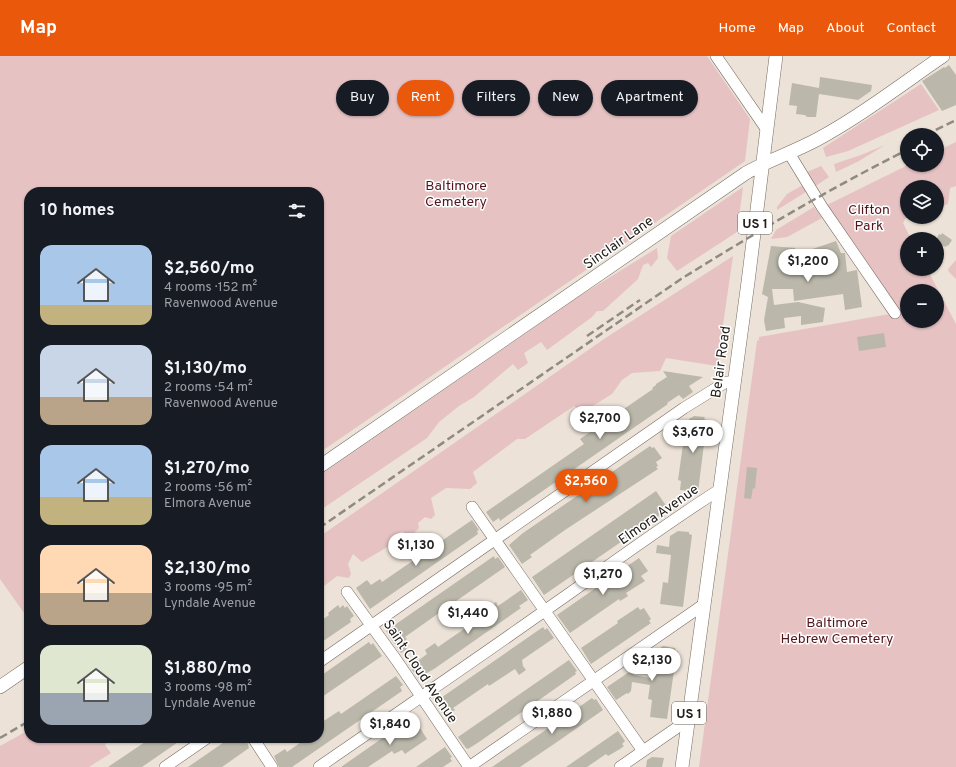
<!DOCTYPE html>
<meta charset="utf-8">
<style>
:root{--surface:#171b24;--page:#20242c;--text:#f1f3f6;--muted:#9ea1a6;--accent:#ea580c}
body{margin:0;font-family:Overpass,sans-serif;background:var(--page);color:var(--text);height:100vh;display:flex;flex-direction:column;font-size:15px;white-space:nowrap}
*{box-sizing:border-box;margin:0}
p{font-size:13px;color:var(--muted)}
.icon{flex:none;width:22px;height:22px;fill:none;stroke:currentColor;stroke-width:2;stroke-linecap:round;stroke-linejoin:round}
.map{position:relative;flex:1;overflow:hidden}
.panel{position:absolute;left:24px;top:131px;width:300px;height:556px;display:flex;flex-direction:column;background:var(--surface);border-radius:16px;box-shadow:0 1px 3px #0004}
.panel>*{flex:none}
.guide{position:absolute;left:336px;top:24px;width:380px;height:36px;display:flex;gap:8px}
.fabs{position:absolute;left:900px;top:72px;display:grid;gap:8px}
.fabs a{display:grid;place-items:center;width:44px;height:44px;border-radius:50%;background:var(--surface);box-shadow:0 1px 3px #0004;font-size:20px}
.price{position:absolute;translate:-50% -34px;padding:0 9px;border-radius:14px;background:#fff;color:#222;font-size:13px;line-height:26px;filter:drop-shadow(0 1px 2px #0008)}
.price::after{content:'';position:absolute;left:50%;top:24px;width:12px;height:9px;margin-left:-6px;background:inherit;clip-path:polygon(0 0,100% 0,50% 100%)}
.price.current{background:var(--accent);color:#fff}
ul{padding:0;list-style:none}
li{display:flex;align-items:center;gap:12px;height:100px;padding:0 16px}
li span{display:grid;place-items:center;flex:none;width:112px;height:80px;border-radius:12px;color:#555}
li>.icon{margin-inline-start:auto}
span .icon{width:48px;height:48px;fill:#fffc;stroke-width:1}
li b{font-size:17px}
h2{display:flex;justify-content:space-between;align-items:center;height:48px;padding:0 16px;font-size:17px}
.chip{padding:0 14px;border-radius:18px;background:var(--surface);box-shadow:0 1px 3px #0004;font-size:14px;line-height:36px}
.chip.current{background:var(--accent);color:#fff}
header{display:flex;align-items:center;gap:24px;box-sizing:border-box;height:56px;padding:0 20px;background:var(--accent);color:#fff}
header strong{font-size:19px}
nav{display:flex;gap:22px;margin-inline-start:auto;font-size:14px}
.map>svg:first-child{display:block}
.green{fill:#e6c2c3;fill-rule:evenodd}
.building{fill:#bbb8ab}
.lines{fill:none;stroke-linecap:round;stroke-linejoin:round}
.minor-casing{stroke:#746c62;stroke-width:12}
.major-casing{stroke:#746c62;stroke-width:14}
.minor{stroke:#fff;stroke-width:11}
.major{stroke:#fff;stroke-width:13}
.rail{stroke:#918a82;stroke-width:2.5;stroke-dasharray:8 4;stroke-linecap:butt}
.labels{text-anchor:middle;stroke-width:3;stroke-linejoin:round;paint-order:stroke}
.shield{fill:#fff;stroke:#656360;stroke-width:1}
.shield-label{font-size:13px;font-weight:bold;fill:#23201c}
.park-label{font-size:14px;fill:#52141d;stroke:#fff}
.street-label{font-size:14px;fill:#23201c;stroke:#fff}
</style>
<header>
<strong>Map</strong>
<nav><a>Home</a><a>Map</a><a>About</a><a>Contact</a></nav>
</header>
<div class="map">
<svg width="956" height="711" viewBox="0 0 956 711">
<rect width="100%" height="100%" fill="#ece2d7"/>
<path class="green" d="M0,0H707L750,63L745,105L319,397V136H29V564L0,523Z
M921,28L939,54L848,95L826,101L823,92Z
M956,86V130L950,132L948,148L937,151V131H907V160L903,167L911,183H907V213H927L956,268V711H699L757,285L759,284V281L901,256L827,149L908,109H937V95ZM907,235H937V265H907Z
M885,89L859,105L836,116L834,108L861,99Z
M821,110L829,121L814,131L807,116Z
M803,129L809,134L777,154V151L787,138Z
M743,131L737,176L677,215L667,202L671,180Z
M814,151L822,162L787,181L771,183L776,174Z
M657,192L658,202L651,211L648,207L643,209L638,223L603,255H597L592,261L547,294L541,286L524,297L528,307L518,314L513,308L474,341L459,350L439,366L427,382L319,455V420L578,241Z
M733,200L717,310L666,302L660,315L632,317L622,324L612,338L583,356L574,350L525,383H517L473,416L477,427L470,433L446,432L431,442L435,459L431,463L425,461L418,467L419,472L410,481L402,475L391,483L389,490L362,506L353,498L348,508L351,518L349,522L337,520L319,534V481L607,281Z
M956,204V223L949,216L948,213Z
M29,674V682H110L105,689L111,697L89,711H0V690Z"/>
<path class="building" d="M949,9L956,19V49L942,55L922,25L944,11L945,12Z
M820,21L872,29L871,35L858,44L819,38L816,61H807L805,59L796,58L797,50L789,49L792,27L819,32Z
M942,177L952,184L948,190L947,189L946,191L937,187V182L939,178L941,179Z
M836,185L841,197H845L847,216L857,214L862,251L845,254L843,238L794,245L793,233H772L774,249L798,246L825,252L823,266L801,269V260L784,262L785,272L766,275L764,264L768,241L762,238L771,190L795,192V199Z
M884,277L886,291L859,295L857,281Z
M663,315L703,321L689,330L693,336L683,343L679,339L667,347L668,348L511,457L500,465L499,462L493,466L486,456L584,388L580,383L653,333L652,332L656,329V328L667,321Z
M694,360L705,361L704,363L707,364L698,436L680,434L681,425L678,424L686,367L689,368V363Z
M650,390L652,392L654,391L662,402L656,406L658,410L656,411L658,413L565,474L530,499L532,501L522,508L509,489L523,477Z
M747,411L757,412L755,433L753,432L751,443L744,442Z
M656,435L667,451L662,455L663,457L544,539L532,521Z
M472,464L479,474L477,475L478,478L370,553L356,532L367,524L371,529L380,523L382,526Z
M678,475L689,476V478L692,479L683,551L660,548L663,526L668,527L671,499L656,497L657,489L669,491L670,480Z
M494,500L495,503L498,501L505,511L449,550L450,552L441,559L439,557L405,581L407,583L402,587L407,593L401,597L386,575Z
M639,502L648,515L641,520L645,525L626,537L628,540L625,542L620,545L619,543L570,577L557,559Z
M521,534L528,544L519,550L521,552L434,613L418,622L417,621L410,611L427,598L425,594L435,587L438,591L487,557L485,554L496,546L498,550Z
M338,549L340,552L343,549L345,552L347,550L354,560L350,563L351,566L319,588V569L321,568L319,566L329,559L328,557Z
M638,551L640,554L644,552L651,563L649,565L651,567L591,608L581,592L618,567L617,565Z
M543,571L545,574L547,572L554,582L522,604L523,610L526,614L519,619L515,613L489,630L488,628L453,652L455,654L445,661L435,646Z
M369,586L371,589L373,587L382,600L319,643V621Z
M663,590L675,592L676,595H678L675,608L667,663L650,661L652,644L648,643L650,629L632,626L631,635L628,638L627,637L616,644L607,631L635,612L634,619L650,622L654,601H658L659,593Z
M569,604L577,615L575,616L576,618L479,686L468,693L466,692L458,681Z
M396,620L403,629L400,631L402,635L292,711H279L274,700L285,693L287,696L307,682H319V668L339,655L341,658Z
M592,642L594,644L596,643L603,654L557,686L520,711H492Z
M415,664L427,683L405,698L402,694L394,698L392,695L368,711H341L384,681L386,683Z
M618,675L625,685L622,688L624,690L620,693L608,700L606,698L587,711H566Z
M151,682H184L142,711H108Z
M230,682H246L249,692L222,711H188Z
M445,691L452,701L450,702L452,705L443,711H416Z
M652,701L664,702L662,711H646L647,704Z"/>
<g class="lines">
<defs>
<path id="minor" d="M716,0L767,74
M789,97L822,151L895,257
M472,451L643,695
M347,536L397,605L469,711
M319,606L684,352L726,326H734
M253,682L272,711
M165,711L207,682
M319,711C396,658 474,605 550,551C606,512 661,471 719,434
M469,711L703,549
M620,711L688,664"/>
<path id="major" d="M319,411L746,117C769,104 794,96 818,83C862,59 902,28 943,0
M0,631L29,611
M682,711L748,226L776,0"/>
</defs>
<use href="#minor" class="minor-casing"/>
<use href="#major" class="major-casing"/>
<use href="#minor" class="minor"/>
<use href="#major" class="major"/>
<path class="rail" d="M925,79L956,64
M587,280L640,244
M319,472L681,223C755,177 829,133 907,94
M0,682L29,665"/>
</g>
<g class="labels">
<g class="shield">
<rect x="738" y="156" width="34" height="22" rx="3"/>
<rect x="672" y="646" width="34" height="22" rx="3"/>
</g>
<g class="shield-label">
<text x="755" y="172">US 1</text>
<text x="689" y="662">US 1</text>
</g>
<g class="park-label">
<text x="456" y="134">Baltimore<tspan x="456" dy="16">Cemetery</tspan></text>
<text x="869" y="158">Clifton<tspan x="869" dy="16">Park</tspan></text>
<text x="837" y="571">Baltimore<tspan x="837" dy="16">Hebrew Cemetery</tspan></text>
</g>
<g class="street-label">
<text transform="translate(618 186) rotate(-35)" y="5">Sinclair Lane</text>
<text transform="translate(720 306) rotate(-82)" y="5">Belair Road</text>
<text transform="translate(658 458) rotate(-35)" y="5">Elmora Avenue</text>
<text transform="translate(421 615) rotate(56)" y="5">Saint Cloud Avenue</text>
</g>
</g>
</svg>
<div class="fabs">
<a><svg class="icon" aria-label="locate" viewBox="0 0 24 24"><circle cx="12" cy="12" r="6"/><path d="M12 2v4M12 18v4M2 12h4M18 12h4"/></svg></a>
<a><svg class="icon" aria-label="layers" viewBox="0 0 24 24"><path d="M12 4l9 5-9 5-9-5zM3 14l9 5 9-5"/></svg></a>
<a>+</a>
<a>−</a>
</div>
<b class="price" style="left:808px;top:227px">$1,200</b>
<b class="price" style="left:600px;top:384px">$2,700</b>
<b class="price" style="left:693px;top:398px">$3,670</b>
<b class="price current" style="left:586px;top:447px">$2,560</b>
<b class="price" style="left:416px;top:511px">$1,130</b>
<b class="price" style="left:603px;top:540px">$1,270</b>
<b class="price" style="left:468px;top:579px">$1,440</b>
<b class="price" style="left:652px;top:626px">$2,130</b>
<b class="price" style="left:552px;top:679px">$1,880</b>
<b class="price" style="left:390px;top:690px">$1,840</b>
<div class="guide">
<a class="chip">Buy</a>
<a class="chip current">Rent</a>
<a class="chip">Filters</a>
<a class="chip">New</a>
<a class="chip">Apartment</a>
</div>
<section class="panel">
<h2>10 homes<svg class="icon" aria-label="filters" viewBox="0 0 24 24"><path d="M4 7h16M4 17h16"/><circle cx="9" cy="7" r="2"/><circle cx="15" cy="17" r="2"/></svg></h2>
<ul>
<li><span style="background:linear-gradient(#a9c7e8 75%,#c2b280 0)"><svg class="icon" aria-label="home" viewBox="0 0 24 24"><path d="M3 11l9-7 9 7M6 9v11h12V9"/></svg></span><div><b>$2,560/mo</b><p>4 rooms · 152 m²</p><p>Ravenwood Avenue</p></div></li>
<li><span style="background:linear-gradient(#c9d6e8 65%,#b9a48a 0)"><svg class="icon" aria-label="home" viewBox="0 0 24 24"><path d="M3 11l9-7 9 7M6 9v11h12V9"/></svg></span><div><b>$1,130/mo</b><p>2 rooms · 54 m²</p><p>Ravenwood Avenue</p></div></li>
<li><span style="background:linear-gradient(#a9c7e8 65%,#c2b280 0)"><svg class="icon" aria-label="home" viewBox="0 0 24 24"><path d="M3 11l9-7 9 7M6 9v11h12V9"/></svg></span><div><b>$1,270/mo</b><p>2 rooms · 56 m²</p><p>Elmora Avenue</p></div></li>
<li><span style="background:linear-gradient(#ffd9b3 60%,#b9a48a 0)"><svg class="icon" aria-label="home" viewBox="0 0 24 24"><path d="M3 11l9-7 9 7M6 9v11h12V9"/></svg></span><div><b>$2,130/mo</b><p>3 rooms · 95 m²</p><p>Lyndale Avenue</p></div></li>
<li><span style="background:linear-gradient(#dfe7d0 60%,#9aa5b1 0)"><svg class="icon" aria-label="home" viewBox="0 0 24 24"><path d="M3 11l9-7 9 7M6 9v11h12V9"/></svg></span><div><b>$1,880/mo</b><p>3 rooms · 98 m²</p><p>Lyndale Avenue</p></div></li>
</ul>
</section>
</div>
